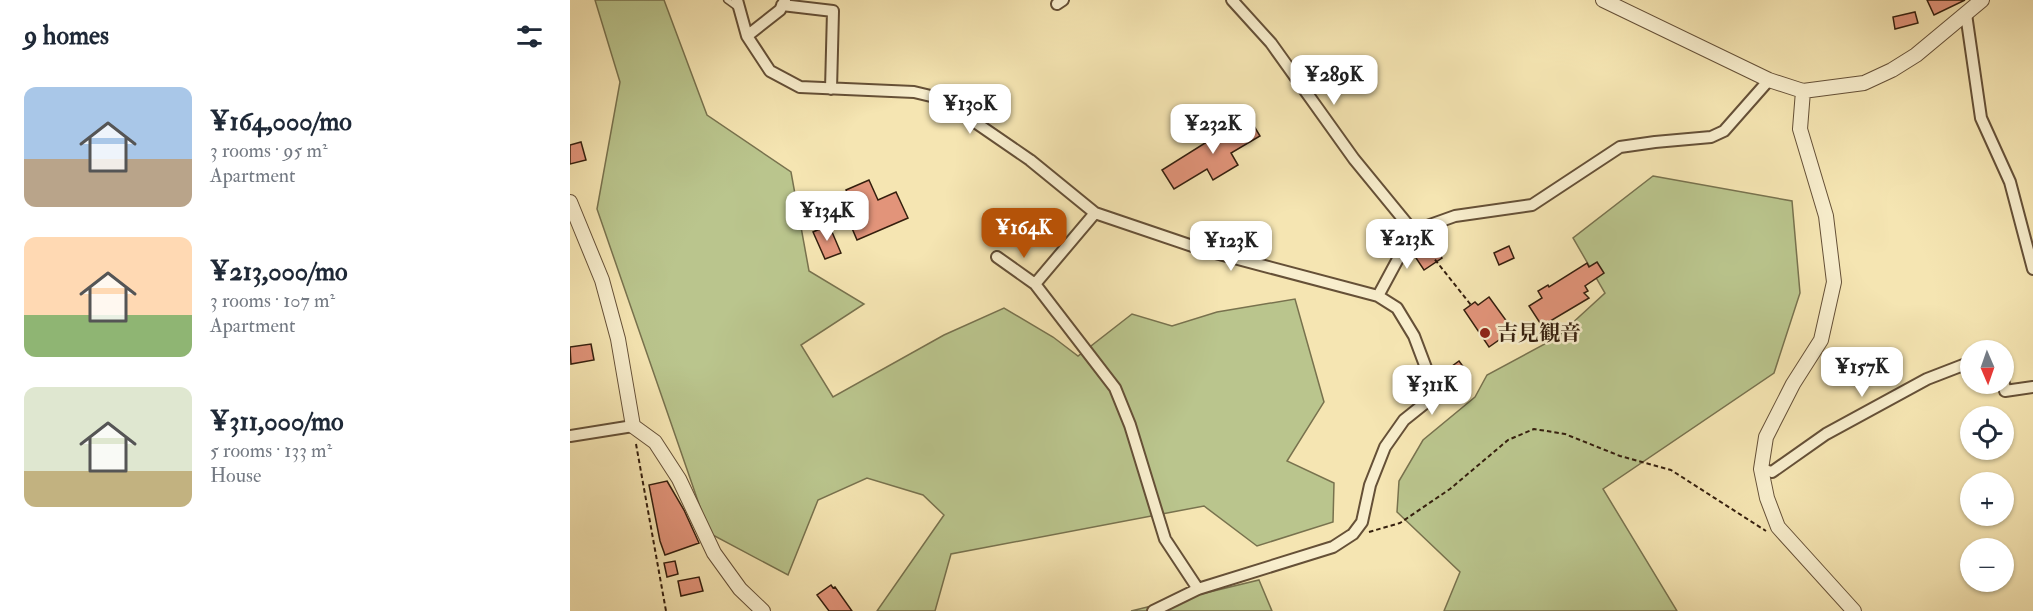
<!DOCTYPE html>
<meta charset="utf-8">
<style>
:root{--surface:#fff;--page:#f6f6f7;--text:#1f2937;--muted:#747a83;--accent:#b45309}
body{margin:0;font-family:"IM FELL Double Pica","Noto Serif JP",serif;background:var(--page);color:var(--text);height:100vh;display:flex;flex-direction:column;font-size:22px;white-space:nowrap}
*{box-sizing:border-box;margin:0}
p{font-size:20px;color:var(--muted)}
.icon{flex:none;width:33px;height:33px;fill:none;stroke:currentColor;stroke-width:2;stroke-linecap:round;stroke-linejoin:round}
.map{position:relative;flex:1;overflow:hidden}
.sheet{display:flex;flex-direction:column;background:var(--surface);width:570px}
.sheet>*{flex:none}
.needle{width:39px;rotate:178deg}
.controls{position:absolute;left:1390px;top:340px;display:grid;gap:12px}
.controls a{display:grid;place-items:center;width:54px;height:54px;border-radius:50%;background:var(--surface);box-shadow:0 2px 4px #0004;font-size:30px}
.price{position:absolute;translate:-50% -51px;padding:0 14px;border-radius:12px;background:#fff;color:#222;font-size:20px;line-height:39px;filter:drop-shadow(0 2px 3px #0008)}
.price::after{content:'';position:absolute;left:50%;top:36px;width:18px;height:14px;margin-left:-9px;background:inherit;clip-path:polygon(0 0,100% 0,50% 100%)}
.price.selected{background:var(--accent);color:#fff}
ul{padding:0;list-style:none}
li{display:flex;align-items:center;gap:18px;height:150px;padding:0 24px}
li span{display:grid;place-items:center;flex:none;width:168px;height:120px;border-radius:12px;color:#555}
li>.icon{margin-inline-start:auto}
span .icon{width:72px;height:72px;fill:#fffc;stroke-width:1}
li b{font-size:26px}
h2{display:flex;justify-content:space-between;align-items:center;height:72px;padding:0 24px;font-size:26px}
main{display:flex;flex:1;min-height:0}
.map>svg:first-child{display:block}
.green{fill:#bac58d;stroke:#78724e;stroke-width:1.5}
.building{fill:#e2947a;stroke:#351f0e;stroke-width:1.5}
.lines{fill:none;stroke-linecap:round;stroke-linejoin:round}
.service-casing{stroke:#655037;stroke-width:8}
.minor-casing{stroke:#655037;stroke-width:14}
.tertiary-casing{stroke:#655037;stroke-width:16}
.path{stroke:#351f0e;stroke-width:2;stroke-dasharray:4.5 3;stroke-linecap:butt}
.service{stroke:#f8eecd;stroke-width:5}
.minor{stroke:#f8eecd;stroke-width:10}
.tertiary{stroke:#f8eecd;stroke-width:14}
.poi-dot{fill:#8f2418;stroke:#f8eecd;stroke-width:2}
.labels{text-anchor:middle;stroke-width:5;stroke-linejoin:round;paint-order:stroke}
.poi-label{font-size:21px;font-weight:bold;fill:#351f0e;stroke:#f8eecd;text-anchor:start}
</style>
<main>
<section class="sheet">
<h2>9 homes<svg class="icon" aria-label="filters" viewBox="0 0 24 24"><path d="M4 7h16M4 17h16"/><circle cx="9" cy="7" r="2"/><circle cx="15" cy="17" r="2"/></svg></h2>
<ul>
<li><span style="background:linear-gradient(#a9c7e8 60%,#b9a48a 0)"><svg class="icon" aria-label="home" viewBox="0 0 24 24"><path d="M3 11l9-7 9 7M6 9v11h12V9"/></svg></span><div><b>¥164,000/mo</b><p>3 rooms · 95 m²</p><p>Apartment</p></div></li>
<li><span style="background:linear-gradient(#ffd9b3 65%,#8fb573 0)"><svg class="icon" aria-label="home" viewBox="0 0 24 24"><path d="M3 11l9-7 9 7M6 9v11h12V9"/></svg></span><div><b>¥213,000/mo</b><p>3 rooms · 107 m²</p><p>Apartment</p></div></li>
<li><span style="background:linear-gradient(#dfe7d0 70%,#c2b280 0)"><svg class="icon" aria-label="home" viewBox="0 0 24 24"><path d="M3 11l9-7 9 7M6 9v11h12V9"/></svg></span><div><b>¥311,000/mo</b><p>5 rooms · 133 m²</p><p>House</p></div></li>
</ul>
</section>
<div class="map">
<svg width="1463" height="611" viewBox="0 0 1463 611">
<rect width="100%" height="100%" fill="#f5e5b2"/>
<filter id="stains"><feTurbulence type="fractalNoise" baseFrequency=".00333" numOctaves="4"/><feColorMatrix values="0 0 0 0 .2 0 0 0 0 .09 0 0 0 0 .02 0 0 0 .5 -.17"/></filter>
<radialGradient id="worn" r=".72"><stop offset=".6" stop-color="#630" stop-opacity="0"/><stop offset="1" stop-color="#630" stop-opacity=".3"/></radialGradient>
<path class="green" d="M25,0H94L137,115L221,172L239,271L294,304L231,345L263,397L374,335L434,308L483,337L508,356L562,314L602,326L647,312L725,299L754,402L717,461L764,483L763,522L687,546L634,506L381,554L365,611H307L374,515L353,495L297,478L248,500L218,575L139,533L27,209L50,82Z
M1083,176L1222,201L1230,293L1204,373L1033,489L1107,611H874L890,572L827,512L829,481L853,440L905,397L917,375L986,338L1035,293L1003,238Z
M689,580L702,611H561Z"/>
<path class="building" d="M1357,0H1395L1364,15Z
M1345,12L1348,23L1325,29L1323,17Z
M678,116L690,136L661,153L668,165L643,180L637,169L604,189L592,170Z
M11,142L16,160L0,164V145Z
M299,180L308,200L326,192L338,218L287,240L276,214L284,210L276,190Z
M259,225L271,253L255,259L243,232Z
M862,243L872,258L854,270L844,255Z
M939,246L944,258L929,265L924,253Z
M1027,262L1034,273L1015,286L1018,291L1014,293L1019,298L972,326L959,306L972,298L968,291L978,285L979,287L1017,263L1019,267Z
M919,297L943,330L919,347L894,310L905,302L908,305Z
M21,344L24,360L1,364L0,347Z
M889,361L900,376L885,387L874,372Z
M97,481L114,510L129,543L95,555L90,541L79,485Z
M105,561L108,574L97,577L94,563Z
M129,577L133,591L111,596L108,581Z
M261,585L263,588L265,587L282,611H259L247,595Z"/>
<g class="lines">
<defs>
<path id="service" d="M157,0L168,8"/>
<path id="minor" d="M167,0L177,36L200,71L230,87L344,92L365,97L380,105L460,160L525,213L634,250L808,296L827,308L844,336L864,389L859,400L834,420L815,447L800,485L792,522L783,534L763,547L628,589L583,611
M662,0L701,43L784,159L843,231
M487,4L493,0
M212,5L263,11L261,89
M1396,14L1411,118L1440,182L1463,269
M177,36L210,10L215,0
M525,213L465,284L545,388L560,425L595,539L628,589
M427,257L465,284
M808,296L843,231L885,216L962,205L1050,147L1085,142L1141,137L1154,131L1199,80
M1434,384L1435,391L1463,387
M0,436L63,426
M1191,469L1202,472L1256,434L1357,379L1401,362"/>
<path id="tertiary" d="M1033,0L1199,80L1233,91L1294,83L1322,70L1346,55L1412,0
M1233,91L1230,129L1256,216L1264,282L1251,340L1223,384L1196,437L1191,469L1197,498L1208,527L1284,611
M0,202L32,280L48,339L63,426L85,442L109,479L144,553L170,589L193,611"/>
</defs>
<use href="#service" class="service-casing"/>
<use href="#minor" class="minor-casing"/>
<use href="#tertiary" class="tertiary-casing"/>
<path class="path" d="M851,242L901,305
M66,444L96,611
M799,532L830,523L880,489L938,440L964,429L995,434L1050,456L1101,470L1196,531"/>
<use href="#service" class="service"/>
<use href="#minor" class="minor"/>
<use href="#tertiary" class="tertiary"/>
</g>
<circle class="poi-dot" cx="915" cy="333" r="6"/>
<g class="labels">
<g class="poi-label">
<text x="927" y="340">吉見観音</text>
</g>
</g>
<rect width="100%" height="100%" filter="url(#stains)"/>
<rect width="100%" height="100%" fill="url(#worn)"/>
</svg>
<div class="controls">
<a><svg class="needle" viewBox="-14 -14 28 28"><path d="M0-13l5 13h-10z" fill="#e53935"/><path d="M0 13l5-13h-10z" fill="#747a83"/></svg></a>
<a><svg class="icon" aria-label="locate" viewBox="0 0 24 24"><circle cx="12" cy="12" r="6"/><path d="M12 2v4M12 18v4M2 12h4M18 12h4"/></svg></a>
<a>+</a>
<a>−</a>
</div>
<b class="price" style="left:764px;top:106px">¥289K</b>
<b class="price" style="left:400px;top:135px">¥130K</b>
<b class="price" style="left:643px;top:155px">¥232K</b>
<b class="price" style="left:257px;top:242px">¥134K</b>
<b class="price selected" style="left:454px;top:259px">¥164K</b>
<b class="price" style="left:837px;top:270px">¥213K</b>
<b class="price" style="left:661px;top:272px">¥123K</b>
<b class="price" style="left:1292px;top:398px">¥157K</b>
<b class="price" style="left:862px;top:416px">¥311K</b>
</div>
</main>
